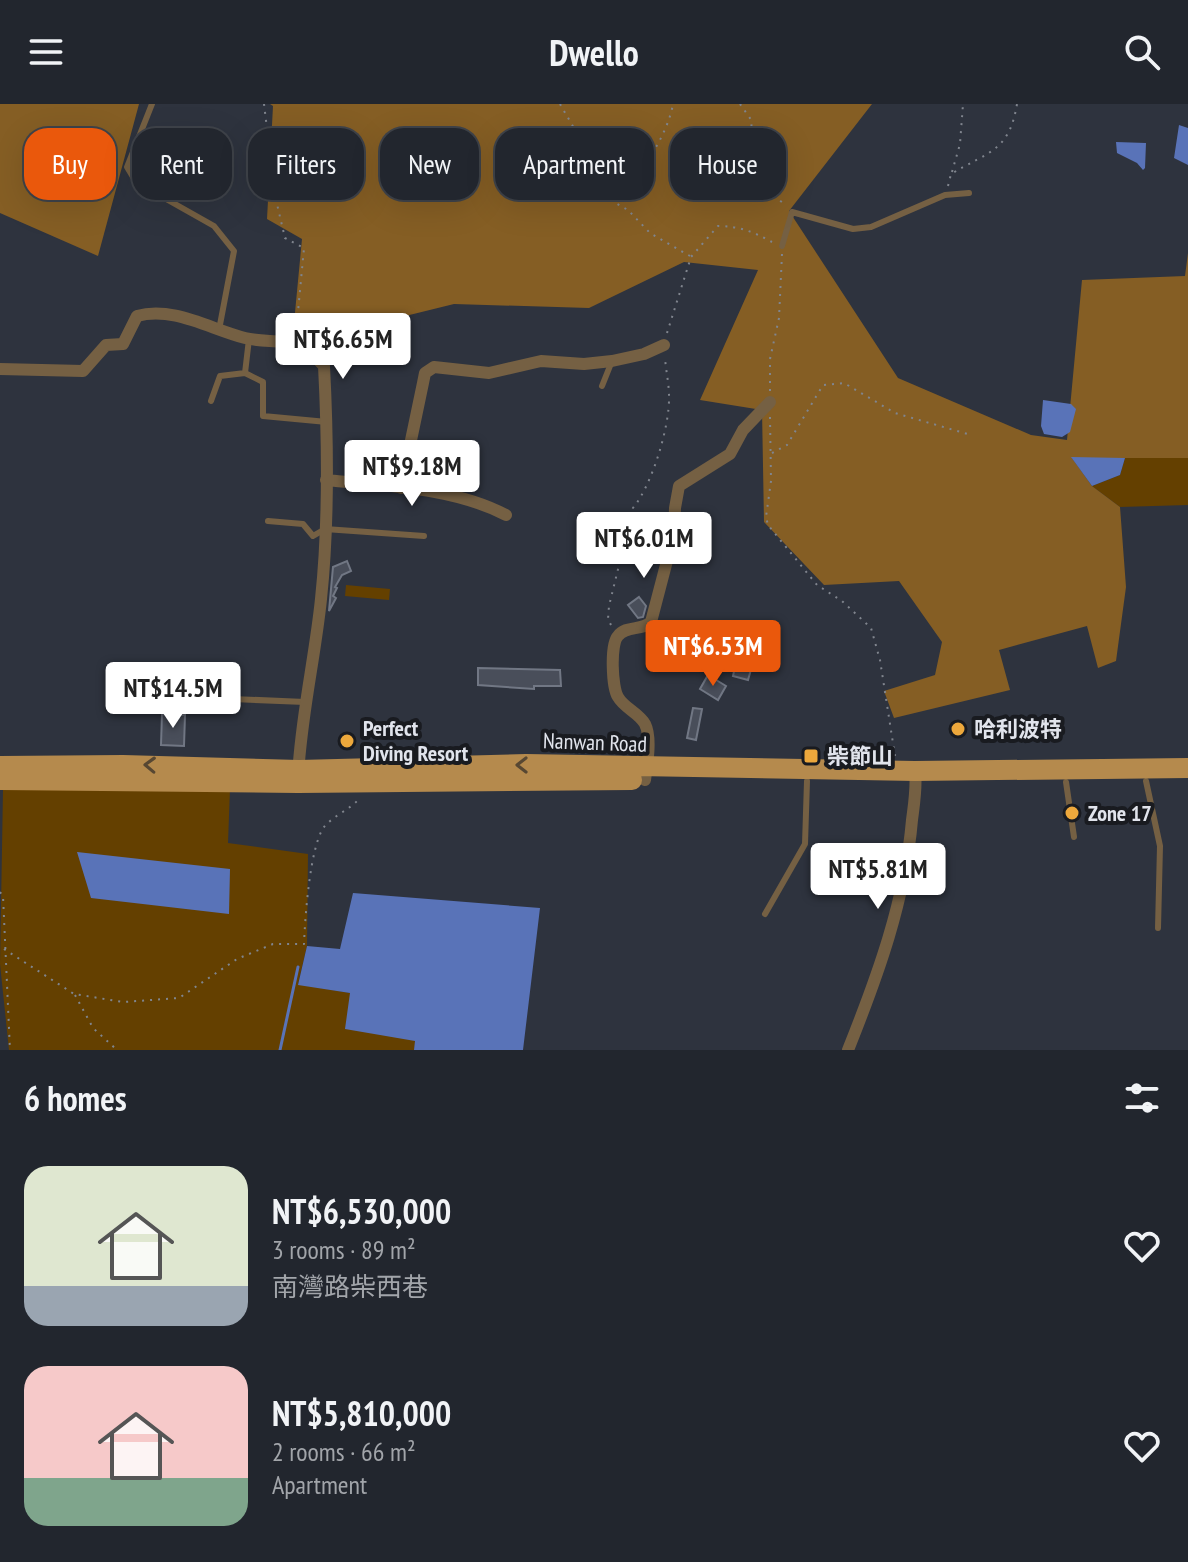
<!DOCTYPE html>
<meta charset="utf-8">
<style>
:root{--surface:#22262e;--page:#2e323a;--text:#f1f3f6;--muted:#a2a5aa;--line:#3f434a;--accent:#ea580c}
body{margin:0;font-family:"PT Sans Narrow","Noto Sans TC",sans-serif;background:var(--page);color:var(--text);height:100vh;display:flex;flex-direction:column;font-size:30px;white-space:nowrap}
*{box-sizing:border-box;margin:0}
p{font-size:26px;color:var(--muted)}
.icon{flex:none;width:44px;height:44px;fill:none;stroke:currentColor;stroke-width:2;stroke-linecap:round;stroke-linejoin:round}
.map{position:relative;height:946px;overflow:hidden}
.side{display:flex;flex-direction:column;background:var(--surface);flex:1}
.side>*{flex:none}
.guide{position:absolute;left:24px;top:24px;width:1140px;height:72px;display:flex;gap:16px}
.price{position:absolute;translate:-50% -68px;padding:0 18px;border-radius:8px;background:#fff;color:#222;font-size:26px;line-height:52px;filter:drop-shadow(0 2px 4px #0008)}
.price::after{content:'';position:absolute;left:50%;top:48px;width:24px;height:18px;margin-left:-12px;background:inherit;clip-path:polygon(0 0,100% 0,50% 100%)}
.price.current{background:var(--accent);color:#fff}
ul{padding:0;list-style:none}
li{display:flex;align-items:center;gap:24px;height:200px;padding:0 24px}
li span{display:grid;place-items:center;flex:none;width:224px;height:160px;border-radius:24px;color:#555}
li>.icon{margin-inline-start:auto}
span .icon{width:96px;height:96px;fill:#fffc;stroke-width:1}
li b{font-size:34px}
h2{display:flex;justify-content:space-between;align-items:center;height:96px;padding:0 24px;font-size:34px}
.tag{padding:0 28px;border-radius:24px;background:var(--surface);box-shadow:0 8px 32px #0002,0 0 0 2px var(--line);font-size:28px;line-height:72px}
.tag.current{background:var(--accent);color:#fff}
header{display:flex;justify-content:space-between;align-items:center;height:104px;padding:0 24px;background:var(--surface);font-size:36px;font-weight:600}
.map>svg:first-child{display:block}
.green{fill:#644000}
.forest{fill:#855e24}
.water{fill:#5973b8}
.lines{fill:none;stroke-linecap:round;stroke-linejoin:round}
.stream{stroke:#5973b8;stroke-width:3}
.building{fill:#494e5a;stroke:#717784;stroke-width:2}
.path{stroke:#80858e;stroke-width:2;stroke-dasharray:2 6;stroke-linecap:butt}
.lane{stroke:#756043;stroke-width:6}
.street{stroke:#756043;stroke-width:12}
.primary{stroke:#b58a4d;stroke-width:20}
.oneway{stroke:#574732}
.poi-dot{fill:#eda83c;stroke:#191b20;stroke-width:3}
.labels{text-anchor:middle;stroke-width:8;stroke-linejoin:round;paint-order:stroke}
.poi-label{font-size:22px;font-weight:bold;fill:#e1e4ec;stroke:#191b20;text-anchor:start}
.street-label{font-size:22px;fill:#e1e4ec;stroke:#191b20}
</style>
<header><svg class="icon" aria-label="menu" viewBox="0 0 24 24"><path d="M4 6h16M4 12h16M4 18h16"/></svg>Dwello<svg class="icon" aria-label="search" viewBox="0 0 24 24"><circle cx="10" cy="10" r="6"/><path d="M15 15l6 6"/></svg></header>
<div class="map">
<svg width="1188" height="946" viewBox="0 0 1188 946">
<rect width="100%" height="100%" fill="#2e333e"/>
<path class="green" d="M1125,354H1188V401L1120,403L1092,382L1120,371Z
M346,481L390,485L389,496L345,492Z
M230,685L228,739L308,750L307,842L298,880L350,889L416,938L414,946H9L0,860L3,686Z"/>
<path class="forest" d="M0,0H139L98,152L0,109Z
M270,0H872L789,107L898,274L1031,331L1067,336L1082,176L1185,172L1188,149V354H1072L1092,382L1120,403L1126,483L1116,557L1098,564L1087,522L999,546L1010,586L894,614L884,587L935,571L942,538L899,477L824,481L764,418L762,306L700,296L758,166L684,158L589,204L454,200L292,240L302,135L267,115L273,2Z"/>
<path class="water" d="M1179,21L1188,24V61L1174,54Z
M1116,38L1146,39L1145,64L1143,66L1137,59L1117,49Z
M1043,296L1071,300L1076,305L1070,328L1062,333L1044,330L1041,322Z
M1071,353L1125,354L1120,371L1092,382Z
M77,748L230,765L229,810L91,794Z
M353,789L540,804L523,946H414L415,937L345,925L350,889L298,881L307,842L340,845Z"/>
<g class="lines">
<path class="stream" d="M280,946L298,863"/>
</g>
<path class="building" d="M347,457L351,467L342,471L335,483L337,484L333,492L336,494L329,507L333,463Z
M639,493L646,502L643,513L638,514L628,501Z
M701,528L723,536L716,557L694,550Z
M736,558L752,562L748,576L733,572Z
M478,564L560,566L561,582H534V585L478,581Z
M708,571L726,582L718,596L700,585Z
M693,604L702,605L696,636L687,634Z
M162,610L185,611L184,642L161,641Z"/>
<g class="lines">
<path class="path" d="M264,0L268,33V62L285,134L304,144L296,229
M560,0L586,45L582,80L628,106L650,129L690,152
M740,0L752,17C746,65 749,69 785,101
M952,68L960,40L963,0
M948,82L951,70C989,47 1009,48 1017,0
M603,89C612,84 623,80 631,73C651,58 669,23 673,0
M667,229L691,153L718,122C739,122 754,128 772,138
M770,287V255L779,214L782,150
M770,313L771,377L766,413L768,421L817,481L842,497L871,524L880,556L895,652
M772,349L787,341L823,281L844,279L895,309L971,331
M611,521L608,515L609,502L633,404C652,381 670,322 669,292C669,280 666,267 665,254
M0,788L3,792L10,946
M4,845L74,890L123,898L179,894L237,855L273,840H304C305,814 310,742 324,723C333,712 349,706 358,696
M75,891L93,924L117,946"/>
<path class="lane" d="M152,0L127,63L136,78L214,122L234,147L219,226
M782,142L792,108L853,125L871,123L945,91L969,89
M245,269L249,235
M602,282L612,257
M211,297L220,272L245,269L263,278V312L327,318
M268,417L303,420L313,432L325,425L424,432
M137,591L305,598
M1146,677L1160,742L1158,824
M1066,678L1074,733
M765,810L805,740L807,677"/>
<path class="street" d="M0,265L83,267L106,241L123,240L137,212C173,202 210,225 245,234C261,238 279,236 294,240C307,244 316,253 324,262C328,339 329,419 321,495C315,554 301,612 298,672
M326,376C385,382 453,383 506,411
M401,384L423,279L425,269L434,263L489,269L541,257L584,260L612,257L644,250L664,241
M645,676C647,661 652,634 645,620C639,609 624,604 618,593C612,584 610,540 618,532C626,521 642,527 651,518L674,430L675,404L679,382L730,350L743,326L770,298
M848,946C878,871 905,797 912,716C914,700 917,683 915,667"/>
<path class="primary" d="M0,662L123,661L299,666L526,660L915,667L1188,664
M0,676L298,679L632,676"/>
</g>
<defs><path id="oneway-chevron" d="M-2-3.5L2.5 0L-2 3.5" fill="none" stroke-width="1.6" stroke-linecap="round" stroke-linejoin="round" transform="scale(2)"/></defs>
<g class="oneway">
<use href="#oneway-chevron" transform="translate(150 661) rotate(-178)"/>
<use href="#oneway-chevron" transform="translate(522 661) rotate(180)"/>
</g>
<g class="poi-dot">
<circle cx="958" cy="625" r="8"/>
<circle cx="347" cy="637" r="8"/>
<rect x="803" y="644" width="16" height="16" rx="4"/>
<circle cx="1072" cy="709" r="8"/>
</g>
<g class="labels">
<g class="poi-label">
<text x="363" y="632">Perfect<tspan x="363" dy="25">Diving Resort</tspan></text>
<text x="974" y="633">哈利波特</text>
<text x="827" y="660">柴節山</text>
<text x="1088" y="717">Zone 17</text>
</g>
<g class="street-label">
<text transform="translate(595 638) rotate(2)" y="8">Nanwan Road</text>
</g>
</g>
</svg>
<b class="price" style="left:343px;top:277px">NT$6.65M</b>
<b class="price" style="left:412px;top:404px">NT$9.18M</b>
<b class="price" style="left:644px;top:476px">NT$6.01M</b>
<b class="price current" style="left:713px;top:584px">NT$6.53M</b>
<b class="price" style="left:173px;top:626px">NT$14.5M</b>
<b class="price" style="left:878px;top:807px">NT$5.81M</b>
<div class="guide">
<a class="tag current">Buy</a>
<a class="tag">Rent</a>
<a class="tag">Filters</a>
<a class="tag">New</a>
<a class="tag">Apartment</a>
<a class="tag">House</a>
</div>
</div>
<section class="side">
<h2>6 homes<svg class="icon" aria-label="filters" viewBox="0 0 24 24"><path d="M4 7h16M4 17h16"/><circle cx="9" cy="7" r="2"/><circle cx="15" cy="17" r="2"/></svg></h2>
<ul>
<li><span style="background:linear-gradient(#dfe7d0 75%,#9aa5b1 0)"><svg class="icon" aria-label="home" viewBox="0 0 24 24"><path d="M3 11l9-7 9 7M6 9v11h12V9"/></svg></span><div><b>NT$6,530,000</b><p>3 rooms · 89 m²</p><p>南灣路柴西巷</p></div><svg class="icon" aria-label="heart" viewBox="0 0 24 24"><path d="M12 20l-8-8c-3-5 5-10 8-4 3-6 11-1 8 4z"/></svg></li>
<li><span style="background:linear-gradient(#f6c9c9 70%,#7fa58c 0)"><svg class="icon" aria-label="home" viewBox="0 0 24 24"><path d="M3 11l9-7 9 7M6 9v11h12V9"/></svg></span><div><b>NT$5,810,000</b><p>2 rooms · 66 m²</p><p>Apartment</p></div><svg class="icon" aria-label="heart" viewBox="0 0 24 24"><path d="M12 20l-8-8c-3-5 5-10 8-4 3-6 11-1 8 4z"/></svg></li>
</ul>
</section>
